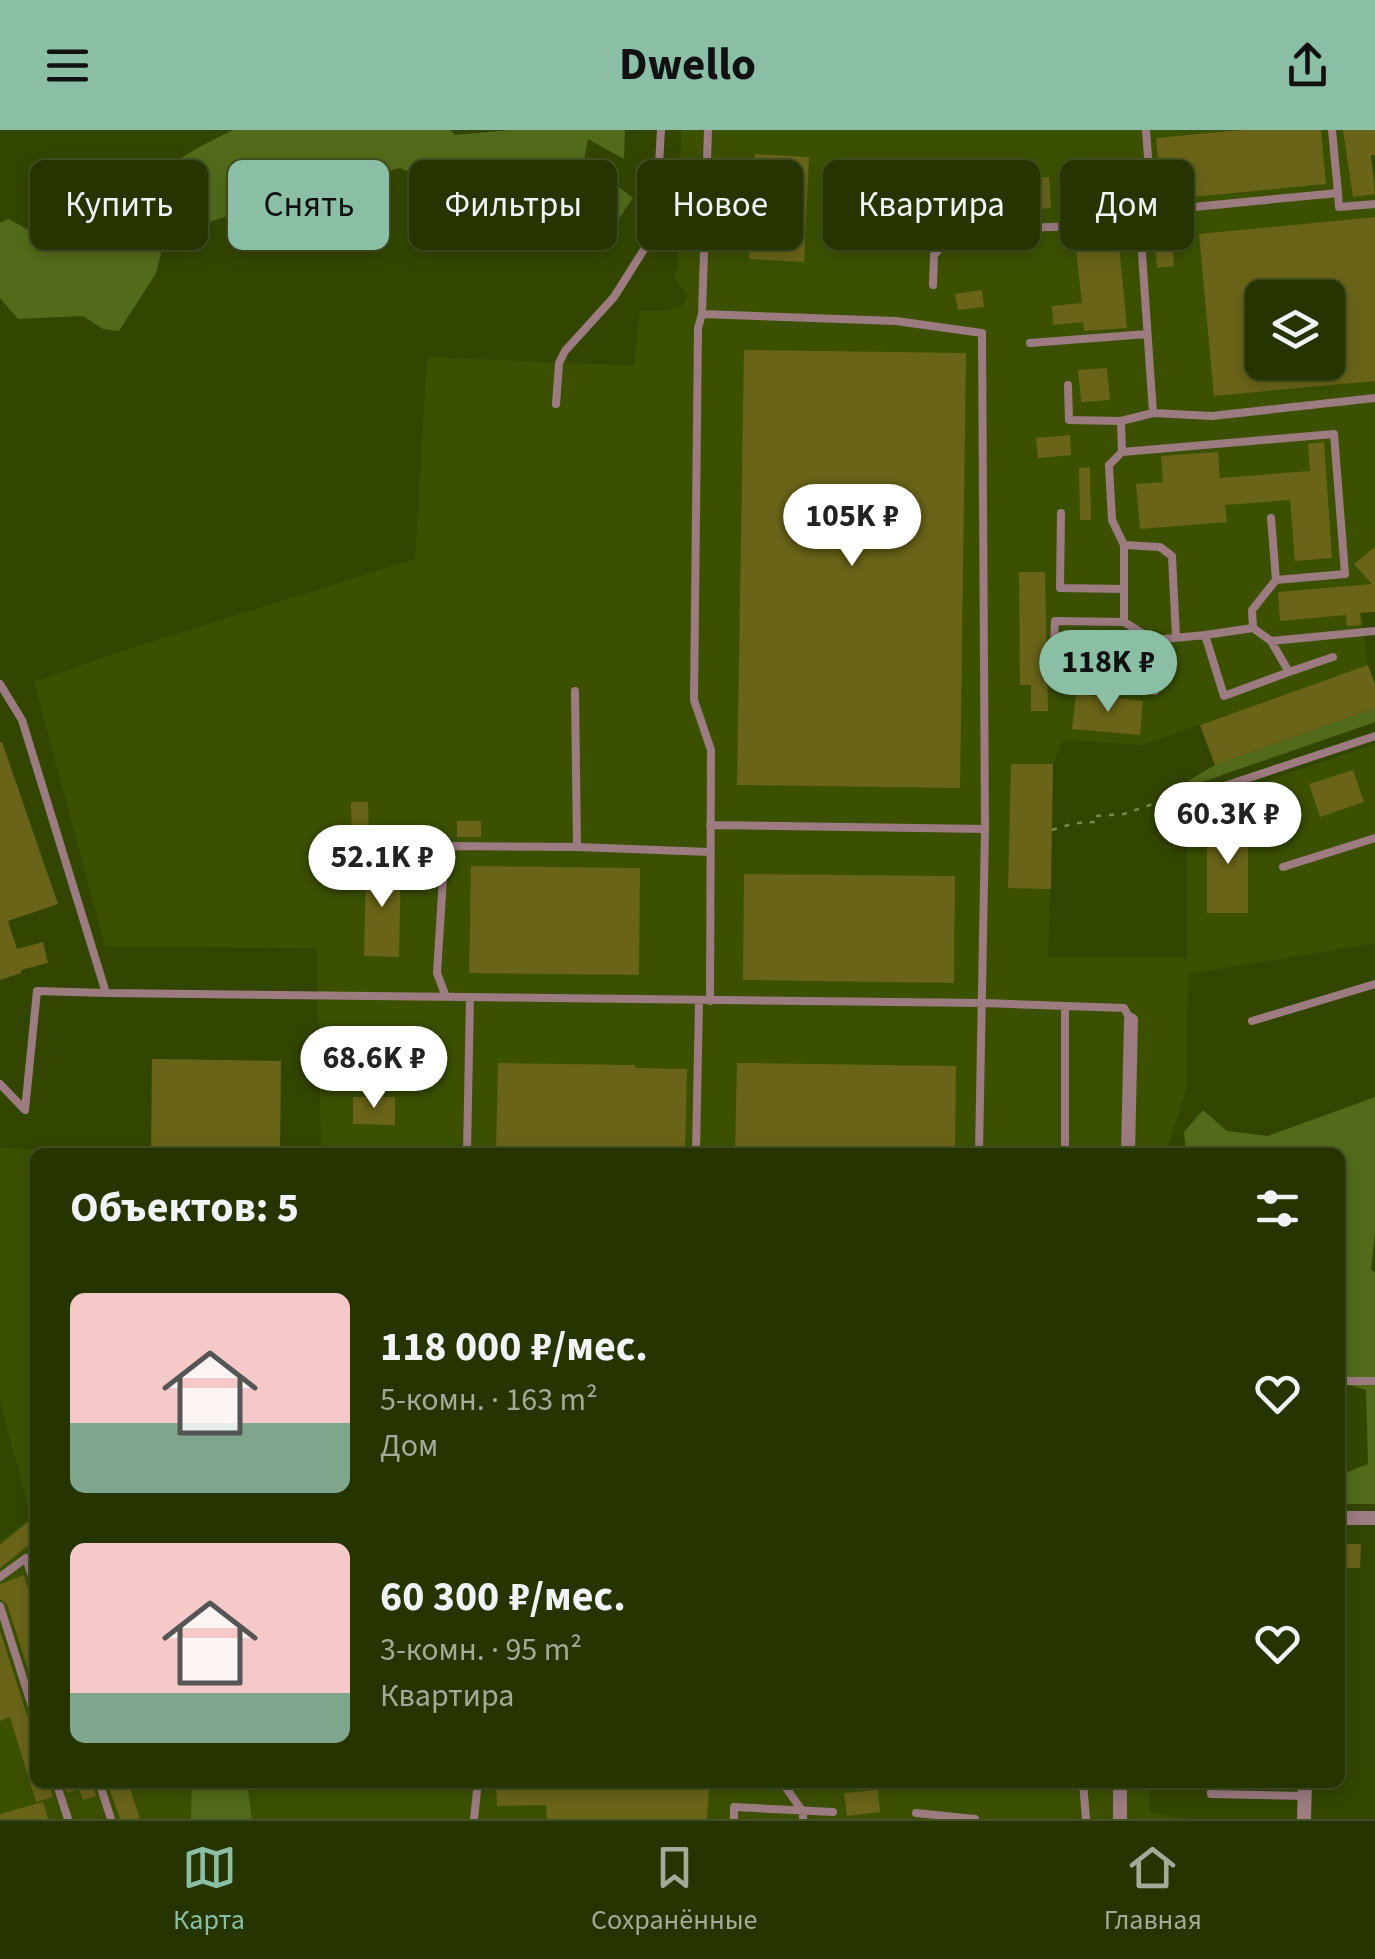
<!DOCTYPE html>
<html lang="ru">
<meta charset="utf-8">
<style>
:root{--surface:#263400;--page:#323f0f;--text:#f1f3f6;--muted:#a4aa99;--line:#424f22;--accent:#8abfa5}
body{margin:0;font-family:"Source Sans 3",sans-serif;background:var(--page);color:var(--text);height:100vh;display:flex;flex-direction:column;font-size:38px;white-space:nowrap}
*{box-sizing:border-box;margin:0}
p{font-size:32px;color:var(--muted)}
.icon{flex:none;width:55px;height:55px;fill:none;stroke:currentColor;stroke-width:2;stroke-linecap:round;stroke-linejoin:round}
.map{position:relative;flex:1;overflow:hidden}
.panel{position:absolute;left:30px;top:1018px;width:1315px;height:640px;display:flex;flex-direction:column;background:var(--surface);border-radius:15px;box-shadow:0 5px 15px #0003,0 0 0 2px var(--line)}
.panel>*{flex:none}
.top-card{position:absolute;left:30px;top:30px;width:1315px;height:90px;display:flex;gap:20px}
.fabs{position:absolute;left:1245px;top:150px;display:grid;gap:20px}
.fabs a{display:grid;place-items:center;width:100px;height:100px;border-radius:15px;background:var(--surface);box-shadow:0 5px 15px #0003,0 0 0 2px var(--line);font-size:50px}
.price{position:absolute;translate:-50% -85px;padding:0 22px;border-radius:35px;background:#fff;color:#222;font-size:32px;line-height:65px;filter:drop-shadow(0 2px 5px #0008)}
.price::after{content:'';position:absolute;left:50%;top:60px;width:30px;height:22px;margin-left:-15px;background:inherit;clip-path:polygon(0 0,100% 0,50% 100%)}
.price.active{background:var(--accent);color:#111}
ul{padding:0;list-style:none}
li{display:flex;align-items:center;gap:30px;height:250px;padding:0 40px}
li span{display:grid;place-items:center;flex:none;width:280px;height:200px;border-radius:15px;color:#555}
li>.icon{margin-inline-start:auto}
span .icon{width:120px;height:120px;fill:#fffc;stroke-width:1}
li b{font-size:42px}
h2{display:flex;justify-content:space-between;align-items:center;height:120px;padding:0 40px;font-size:42px}
.tag{padding:0 35px;border-radius:15px;background:var(--surface);box-shadow:0 5px 15px #0003,0 0 0 2px var(--line);font-size:35px;line-height:90px}
.tag.active{background:var(--accent);color:#111}
header{display:flex;justify-content:space-between;align-items:center;height:130px;padding:0 40px;background:var(--accent);color:#111;font-size:45px;font-weight:700}
.menu{display:flex;justify-content:space-around;align-items:center;height:140px;border-top:2px solid var(--line);background:var(--surface);font-size:28px;color:var(--muted)}
.menu a{display:grid;justify-items:center;gap:5px}
.menu .active{color:var(--accent)}
.map>svg:first-child{display:block}
.built{fill:#3b5100;fill-rule:evenodd}
.green{fill:#526b1a}
.building{fill:#696418;fill-rule:evenodd}
.lines{fill:none;stroke-linecap:round;stroke-linejoin:round}
.path{stroke:#77884f;stroke-width:2.5;stroke-dasharray:5 8;stroke-linecap:butt}
.service{stroke:#9c7b81;stroke-width:8}
.minor{stroke:#9c7b81;stroke-width:14}
</style>
<header><svg class="icon" aria-label="menu" viewBox="0 0 24 24"><path d="M4 6h16M4 12h16M4 18h16"/></svg>Dwello<svg class="icon" aria-label="share" viewBox="0 0 24 24"><path d="M12 15V3M7 8l5-5 5 5M5 13v7h14v-7"/></svg></header>
<div class="map">
<svg width="1375" height="1689" viewBox="0 0 1375 1689">
<rect width="100%" height="100%" fill="#334600"/>
<path class="built" d="M681,0H1375V25L1371,26L1375,49V482H1372L1371,476L1361,477L1368,535L1142,615L1063,610L1053,634L1048,827L1187,828V678L1375,614V813L1188,844L1186,960L1166,1022H321L317,818L105,816L34,552L122,521L415,429L427,227L634,236L640,181H665L681,177L688,166L673,146L678,139ZM1262,168H1328V232H1262Z
M0,1018L106,1022H35V1652H1149L1150,1682L1188,1689H0V1412L31,1388L0,1270Z"/>
<path class="green" d="M233,0H450L455,5L510,0H625L624,29L588,9L584,30L633,68L609,103L585,56L552,100L400,38L281,68L165,107L156,143L119,201L103,199L83,186L18,189L0,168V93L9,89L56,116L74,111L71,77L131,58L201,16Z
M1375,578V592L1199,653L1188,651L1215,635Z
M1375,967V1103L1371,1140L1375,1142V1374H1340V1345L1368,1334L1366,1260L1340,1252V1022H1186L1184,1002L1203,980L1227,1001L1268,1006Z
M192,1653H247L252,1689H191Z"/>
<path class="building" d="M1242,0H1321L1326,54L1162,70L1156,8Z
M1343,0H1375V25H1371L1375,64L1353,67Z
M755,24L809,27L804,132L749,129Z
M1049,47L1051,78L1016,81L1014,49Z
M1375,87V251L1214,266L1199,104ZM1262,168H1328V232H1262Z
M1172,106L1174,136L1157,138L1154,108Z
M1119,115L1127,198L1084,201L1083,192L1053,195L1052,176L1082,173L1076,119Z
M982,160L984,177L958,180L955,164Z
M744,220L966,223L960,658L737,655Z
M1107,238L1110,270L1081,272L1078,240Z
M1070,305L1071,325L1038,328L1036,308Z
M1324,312L1332,428L1295,431L1290,370L1225,375L1227,392L1140,399L1136,354L1163,352L1161,326L1218,322L1220,348L1310,341L1308,314Z
M1090,337L1091,390H1080L1079,338Z
M1375,417V482L1360,483L1361,495L1347,496L1346,485L1280,491L1278,462L1372,454L1354,434Z
M1019,442H1045L1048,581H1031V555H1020Z
M1368,535L1375,554V578L1215,635L1200,595Z
M1076,564L1143,571L1140,605L1072,599Z
M0,612H2L58,774L8,791L17,819L43,812L48,833L21,840V843L0,850Z
M1011,634H1053L1051,759L1008,758Z
M1353,640L1364,672L1320,687L1309,654Z
M351,672H368L369,712L352,713Z
M457,691H481V707H457Z
M1248,691V783H1207V692Z
M366,733L401,734L399,827L364,826Z
M471,736L640,738L639,845L469,843Z
M744,744L955,746L954,853L743,850Z
M152,929L281,931L280,1022H151Z
M498,933L635,935V938L687,939L685,1022H496Z
M737,933L956,936L955,1022H735Z
M353,967H395V995L353,994Z
M35,1386V1410L0,1438V1415Z
M1340,1414H1361L1360,1438H1340Z
M24,1445L28,1459L35,1463V1561L7,1474L0,1469V1454Z
M0,1501L28,1588L35,1593V1652H49L53,1667L36,1672L10,1587L0,1591Z
M64,1652H92L96,1666L83,1670L79,1659L67,1663Z
M107,1652H128L140,1689H120Z
M496,1652H532V1655L671,1652V1656L709,1658L707,1689H547L546,1675L497,1676Z
M878,1660L880,1682L847,1686L844,1663Z
M43,1672L48,1689H0V1684Z"/>
<g class="lines">
<path class="path" d="M1096,686L1124,684L1167,669
M1052,700L1075,693L1096,692"/>
<path class="service" d="M708,0L702,184L698,198L694,570L711,620L710,871
M1146,0L1152,81
M1332,0L1338,63
M991,56V91L998,99L1140,94
M933,155L934,125L950,107L991,91
M702,184L896,191L982,203L985,699L979,1022
M1030,213L1147,204
M1068,255L1069,290L1121,291L1153,283L1212,286L1375,268
M556,274L559,233L565,221L614,167L655,102L661,0
M1153,283L1140,94L1152,81L1338,63L1339,77L1375,74
M1121,291L1122,322L1334,304L1345,444L1276,450L1271,388
M1122,322L1109,335L1112,390L1124,415
M1276,450L1252,480L1253,498L1271,511L1289,542L1333,527
M1124,459V415L1160,417L1172,426L1176,507
M1124,492L1153,510
M1205,505L1253,498
M1271,511L1375,501
M1053,543L1055,491L1124,492V459L1060,458L1061,383
M0,554L22,590L106,863L37,861L25,980L0,954
M575,561L577,717
M1155,561L1153,510L1205,505L1224,566L1289,542
M1176,672L1375,606
M710,695L985,699
M1283,737L1375,708
M106,863L983,873L1124,878L1130,889
M446,867L437,843L445,716L577,717L710,722
M1252,891L1375,854
M467,1022L470,868
M696,1022L699,871
M1065,1022V878
M1340,1251H1375
M0,1447L26,1428L35,1456
M0,1476L35,1586
M56,1652L68,1689
M99,1652L111,1689
M782,1652L803,1682V1689
M1083,1652L1086,1689
M1212,1652L1211,1664L1305,1666
M916,1683L975,1689
M474,1689L478,1652
M734,1689V1677L833,1682"/>
<path class="minor" d="M1128,1022L1131,890
M1340,1388H1375
M1120,1689V1652
M1304,1689L1305,1652"/>
</g>
</svg>
<div class="fabs">
<a><svg class="icon" aria-label="layers" viewBox="0 0 24 24"><path d="M12 4l9 5-9 5-9-5zM3 14l9 5 9-5"/></svg></a>
</div>
<b class="price" style="left:852px;top:439px">105K ₽</b>
<b class="price active" style="left:1108px;top:585px">118K ₽</b>
<b class="price" style="left:1228px;top:737px">60.3K ₽</b>
<b class="price" style="left:382px;top:780px">52.1K ₽</b>
<b class="price" style="left:374px;top:981px">68.6K ₽</b>
<div class="top-card">
<a class="tag">Купить</a>
<a class="tag active">Снять</a>
<a class="tag">Фильтры</a>
<a class="tag">Новое</a>
<a class="tag">Квартира</a>
<a class="tag">Дом</a>
</div>
<section class="panel">
<h2>Объектов: 5<svg class="icon" aria-label="filters" viewBox="0 0 24 24"><path d="M4 7h16M4 17h16"/><circle cx="9" cy="7" r="2"/><circle cx="15" cy="17" r="2"/></svg></h2>
<ul>
<li><span style="background:linear-gradient(#f6c9c9 65%,#7fa58c 0)"><svg class="icon" aria-label="home" viewBox="0 0 24 24"><path d="M3 11l9-7 9 7M6 9v11h12V9"/></svg></span><div><b>118 000 ₽/мес.</b><p>5-комн. · 163 m²</p><p>Дом</p></div><svg class="icon" aria-label="heart" viewBox="0 0 24 24"><path d="M12 20l-8-8c-3-5 5-10 8-4 3-6 11-1 8 4z"/></svg></li>
<li><span style="background:linear-gradient(#f6c9c9 75%,#7fa58c 0)"><svg class="icon" aria-label="home" viewBox="0 0 24 24"><path d="M3 11l9-7 9 7M6 9v11h12V9"/></svg></span><div><b>60 300 ₽/мес.</b><p>3-комн. · 95 m²</p><p>Квартира</p></div><svg class="icon" aria-label="heart" viewBox="0 0 24 24"><path d="M12 20l-8-8c-3-5 5-10 8-4 3-6 11-1 8 4z"/></svg></li>
</ul>
</section>
</div>
<nav class="menu">
<a class="active"><svg class="icon" aria-label="map" viewBox="0 0 24 24"><path d="M3 6l6-2 6 2 6-2v14l-6 2-6-2-6 2zM9 4v14M15 6v14"/></svg>Карта</a>
<a><svg class="icon" aria-label="saved" viewBox="0 0 24 24"><path d="M7 4h10v16l-5-4-5 4z"/></svg>Сохранённые</a>
<a><svg class="icon" aria-label="home" viewBox="0 0 24 24"><path d="M3 11l9-7 9 7M6 9v11h12V9"/></svg>Главная</a>
</nav>
